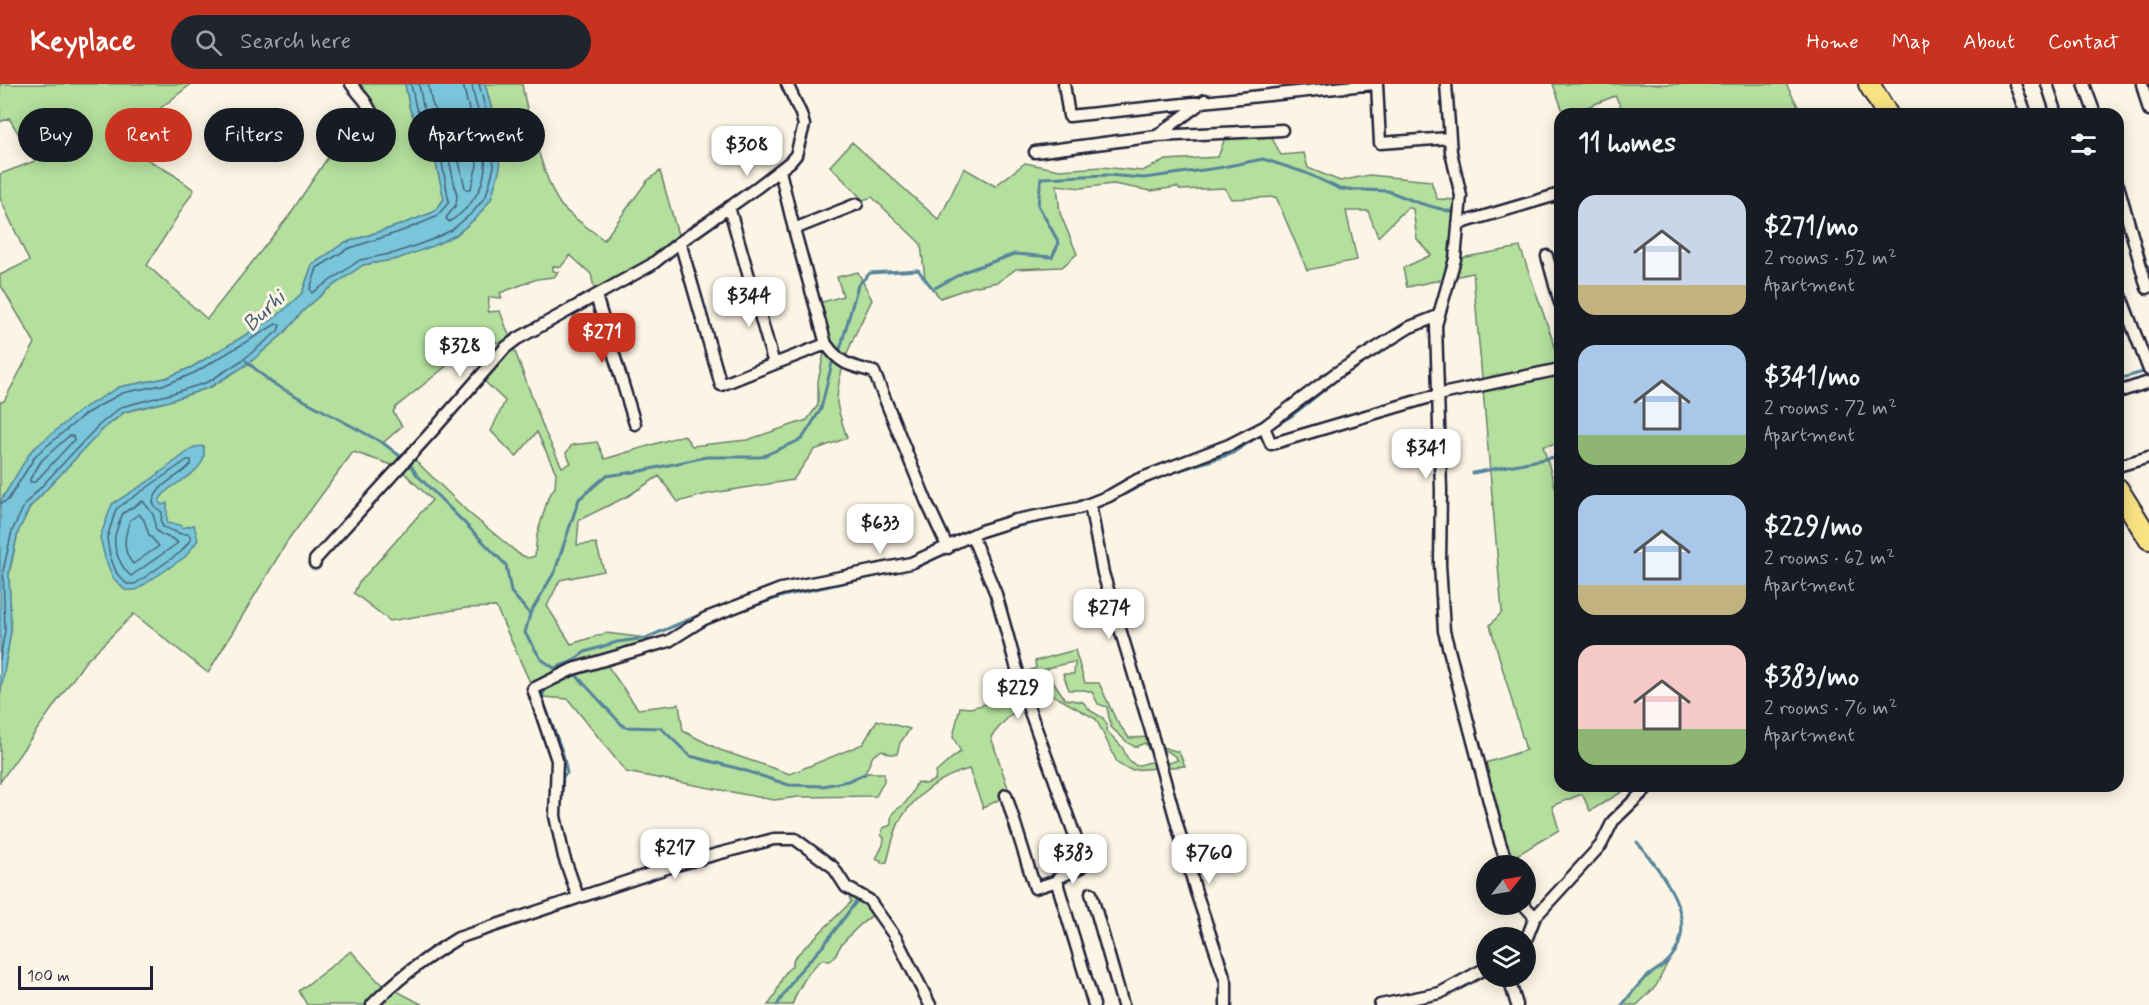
<!DOCTYPE html>
<meta charset="utf-8">
<style>
:root{--surface:#171b24;--page:#20242c;--text:#f1f3f6;--muted:#9ea1a6;--accent:#c8321e}
body{margin:0;font-family:Mynerve,sans-serif;background:var(--page);color:var(--text);height:100vh;display:flex;flex-direction:column;font-size:22px;white-space:nowrap}
*{box-sizing:border-box;margin:0}
p{font-size:20px;color:var(--muted)}
.icon{flex:none;width:33px;height:33px;fill:none;stroke:currentColor;stroke-width:2;stroke-linecap:round;stroke-linejoin:round}
.map{position:relative;flex:1;overflow:hidden}
.details{position:absolute;left:1554px;top:24px;width:570px;height:684px;display:flex;flex-direction:column;background:var(--surface);border-radius:18px;box-shadow:0 3px 15px #0003}
.details>*{flex:none}
.hud{position:absolute;left:18px;top:24px;width:570px;height:54px;display:flex;gap:12px}
.needle{width:39px;rotate:59deg}
.fabs{position:absolute;left:1476px;top:771px;display:grid;gap:12px}
.fabs a{display:grid;place-items:center;width:60px;height:60px;border-radius:50%;background:var(--surface);box-shadow:0 3px 15px #0003;font-size:30px}
.scale{position:absolute;left:18px;bottom:15px;width:135px;box-sizing:border-box;padding-left:6px;border:3px solid #22223b;border-top:0;font-size:16px;line-height:21px;white-space:nowrap;color:#22223b;-webkit-text-stroke:4px #fcf5e5;paint-order:stroke}
.price{position:absolute;translate:-50% -51px;padding:0 14px;border-radius:12px;background:#fff;color:#222;font-size:20px;line-height:39px;filter:drop-shadow(0 2px 3px #0008)}
.price::after{content:'';position:absolute;left:50%;top:36px;width:18px;height:14px;margin-left:-9px;background:inherit;clip-path:polygon(0 0,100% 0,50% 100%)}
.price.active{background:var(--accent);color:#fff}
ul{padding:0;list-style:none}
li{display:flex;align-items:center;gap:18px;height:150px;padding:0 24px}
li span{display:grid;place-items:center;flex:none;width:168px;height:120px;border-radius:18px;color:#555}
li>.icon{margin-inline-start:auto}
span .icon{width:72px;height:72px;fill:#fffc;stroke-width:1}
li b{font-size:26px}
h2{display:flex;justify-content:space-between;align-items:center;height:72px;padding:0 24px;font-size:26px}
.tag{padding:0 21px;border-radius:27px;background:var(--surface);box-shadow:0 3px 15px #0003;font-size:21px;line-height:54px}
.tag.active{background:var(--accent);color:#fff}
header{display:flex;align-items:center;gap:36px;box-sizing:border-box;height:84px;padding:0 30px;background:var(--accent);color:#fff}
header strong{font-size:28px}
nav{display:flex;gap:33px;margin-inline-start:auto;font-size:21px}
.search{width:420px;height:54px;background:var(--page);display:flex;align-items:center;gap:15px;box-sizing:border-box;padding:0 21px;border-radius:33px;color:var(--muted);font-size:22px}
.map>svg:first-child{display:block}
.green{fill:#b4df9d;stroke:#6b806c;stroke-width:1.5;fill-rule:evenodd}
.water{fill:#79c5d9;stroke:#56849a;stroke-width:1.5}
.lines{fill:none;stroke-linecap:round;stroke-linejoin:round}
.shore{stroke:#45637a;stroke-width:1.5}
.stream{stroke:#56849a;stroke-width:3}
.street-casing{stroke:#22223b;stroke-width:15}
.highway-casing{stroke:#22223b;stroke-width:24}
.street{stroke:#fcf5e5;stroke-width:10}
.highway{stroke:#f8e281;stroke-width:20}
.labels{text-anchor:middle;stroke-width:6;stroke-linejoin:round;paint-order:stroke}
.water-label{font-size:22px;font-style:italic;fill:#405b72;stroke:#fcf5e5}
</style>
<header>
<strong>Keyplace</strong>
<div class="search"><svg class="icon" aria-label="search" viewBox="0 0 24 24"><circle cx="10" cy="10" r="6"/><path d="M15 15l6 6"/></svg>Search here</div>
<nav><a>Home</a><a>Map</a><a>About</a><a>Contact</a></nav>
</header>
<div class="map">
<svg width="2149" height="921" viewBox="0 0 2149 921">
<rect width="100%" height="100%" fill="#fcf5e5"/>
<filter id="ink" filterUnits="userSpaceOnUse"><feTurbulence type="fractalNoise" baseFrequency=".0167" numOctaves="2"/><feDisplacementMap in="SourceGraphic" scale="12" xChannelSelector="R" yChannelSelector="G"/><feConvolveMatrix kernelMatrix="1 2 1 2 8 2 1 2 1" color-interpolation-filters="sRGB"/></filter>
<g filter="url(#ink)">
<path class="green" d="M0,0H191L138,42L123,61L174,91L194,106L147,181L207,235L288,133L365,18L346,0H405L410,26L435,75L444,115L434,128L400,141L344,159L312,181L302,209L290,221L276,233L192,283L166,294L119,303L0,418V318L4,317L35,259L0,200V191L29,177L0,114V90L35,77L9,34L0,38Z
M485,0H522C527,29 544,97 560,120C568,131 593,147 604,156L647,97L660,87L680,158L596,212L591,190L570,171L561,183L553,182V187L558,188L554,193L537,195L500,209L502,214L489,213L488,228L500,227L545,348L562,383L571,379L566,369L572,361L597,358L605,375L684,351L692,362L747,356L807,336L818,321V297L826,260L816,220L843,212L837,193L858,188L872,216C857,246 837,283 837,318C838,329 844,343 847,354L814,366L793,396L707,410L678,418L659,392L628,412L579,436L577,461L596,459L604,487L560,496L547,522L571,560L606,549L646,554L657,561L604,577L638,625L679,620L683,647L720,666L790,690L863,660L877,636L910,645L900,659L897,670H890L882,666L873,672L865,689H884V697L876,712L799,713L774,716L626,688L568,615L542,613L533,605L496,523L466,524L390,537L354,509L358,500L432,416L398,383L353,368L287,458L208,589L134,530L85,578L0,698V612L11,547L9,491L18,448L30,423L102,346L125,328L169,317L211,303L248,280L282,251L303,227L327,206L363,181L397,175L456,151L478,132L491,115L495,38ZM487,253L505,263L480,293L505,317L491,347L516,373L537,348L556,389L555,403L548,414L537,451L535,472L528,474L519,470L469,429L410,371L400,372L383,359L402,342L393,328L396,323L471,262Z
M1553,0H1786L1802,30H1625L1615,12L1569,30H1564Z
M1271,52L1281,71L1304,69L1308,84L1340,97L1369,91L1431,97L1437,115L1460,116L1455,175L1520,163L1560,277V359L1543,362L1560,419V702H1632L1590,727L1582,710L1552,722L1559,746L1507,777L1479,681L1526,666L1490,541L1502,528L1473,189L1407,203L1403,184L1431,171L1417,155L1413,125L1408,123L1378,153L1368,127H1346L1357,176L1307,186L1276,113L1231,115L1225,104L1181,106L1177,103L1151,107L1113,100L1081,104L1057,101L1060,129L1077,170L1062,183L1016,185L998,198L972,203L940,214L925,195L921,160L872,113L863,116L830,82L852,58L939,136L964,84L995,102L1025,79L1060,86L1102,83L1142,87L1166,76L1218,73L1225,54Z
M1075,566L1085,599H1099L1116,636L1129,654L1152,653L1159,662L1179,668L1185,682L1131,686L1118,680L1096,635L1053,611C1020,620 1012,627 991,653L1010,710L983,724L969,685C942,692 918,709 902,733C894,745 891,764 887,778L881,779V776L876,775L883,761L884,754L881,751L883,744L891,741C891,726 893,729 903,721C909,716 914,705 917,698L926,700L935,696L936,688C943,683 955,670 961,668L953,653L960,623L970,624L990,619H1003L1012,616L1021,607L1040,602L1051,594L1065,615L1083,618L1091,627L1103,634L1107,641L1106,646L1122,663L1128,675L1136,682L1157,676L1169,679L1178,676C1170,666 1162,664 1150,668L1145,659L1135,663L1128,659L1111,643L1107,623L1098,620L1092,608L1084,606H1069L1063,590H1074L1075,578C1055,580 1038,590 1017,591L1036,584L1035,577Z
M846,803L878,828C865,835 851,849 841,861C837,867 836,873 830,877L822,876C809,885 797,906 792,921H768C780,909 778,892 792,882L794,874L851,818Z
M351,867L378,897L423,921H307L299,907Z
M1668,878L1656,902L1637,921H1622L1643,896Z"/>
<path class="water" d="M405,0H485L495,38L500,84L491,115L478,132L456,151L433,162L397,175L363,181L327,206L303,227L282,251L248,280L210,303L169,317L124,328L102,346L30,423L18,448L9,488L11,547L0,612V418L31,367L82,325L119,303L166,294L192,283L276,233L302,209L312,181L344,159L400,141L434,128L444,115L435,75L410,26Z
M204,362C204,366 205,372 203,376C194,396 166,399 159,418L162,421L167,419V439L180,441L182,444L194,441L198,456L185,473L136,506H125L113,494L105,474L100,453L112,420L149,397L194,363Z"/>
<g class="lines">
<path class="shore" d="M411,0L416,24L441,73L449,118L436,133L402,147L347,165L317,184L310,205L312,209L360,176L395,169L431,156L452,146L473,128L486,112L494,83L489,39L479,0
M419,0L423,22L448,71L457,112L456,121L446,134L449,138C487,114 490,82 482,41C479,27 473,14 472,0
M428,0L432,19L457,69L465,104L468,106L471,104L477,81L473,43L463,0
M69,352H73L74,356L35,398H30V395L42,376Z
M187,376H191V380C179,394 157,399 153,418L155,423L162,428L161,438L163,443L181,450H189L191,455L181,468L135,500H127L117,490L110,472L107,454L116,425Z
M143,417C145,420 153,429 154,433C156,439 153,442 157,447C163,454 173,452 178,459L131,492C121,484 113,465 115,453C116,445 120,436 123,429Z
M0,420L8,416L36,371L85,330L122,309L167,300L194,289L276,240L280,241L278,247L244,275L208,298L167,311L121,323L98,342L25,420L12,447L3,487L5,547L0,575
M139,430L144,436L149,451L159,462L133,480C121,466 125,451 130,436Z"/>
<path class="stream" d="M839,269L858,201L870,189L918,186L933,205L966,187L1015,170L1052,173L1059,159L1038,121L1041,94L1107,91L1144,94L1218,84L1263,75L1306,89L1340,105L1388,107L1419,119L1452,128
M246,277L272,299L383,359L400,372
M2118,295L2147,287
M1433,337L1434,358
M1271,344L1290,333L1339,294L1406,252
M410,380L417,391L506,481L511,508L530,530L555,487L579,415L606,392L641,387L706,373H761L802,355L821,325L832,279
M1473,389L1560,372
M1168,390L1231,370L1262,350
M1095,425L1159,393
M1001,446L1089,427
M911,484L920,482L970,458
M810,494L848,486
M706,528L752,511
M530,530L525,549L541,575L554,584L571,578L585,568L617,558L646,554L697,532
M731,530L783,512L904,486
M676,559L706,541L724,533
M576,591L624,643L661,644L690,672L740,685L789,701L823,702L848,697L865,690
M562,596L592,585
M551,601L545,606L542,613L563,670L567,689L563,692L561,720
M777,921L797,890L823,862L856,818
M1622,921C1629,913 1636,903 1643,896C1651,888 1662,884 1669,876C1703,838 1662,789 1637,758"/>
<defs>
<path id="street" d="M351,0L365,17L389,59
M1064,0L1069,32L1374,0
M1377,0L1380,59L1449,54
M1446,0L1451,68L1461,112L1455,175L1436,241L1441,406L1440,480L1444,547L1500,759L1508,782
M2015,0L2026,30
M2047,0L2057,30
M2084,0L2095,30
M2142,0L2149,26
M1157,52L1282,46
M1035,68L1157,52L1205,16
M780,87L794,145L826,260C842,282 850,281 874,288L927,419L948,464
M2118,101L2147,204
M729,123L774,280L826,260
M1458,140L1560,110
M794,145L857,120
M680,158L721,301L774,280
M1547,172L1560,219
M2118,205L2149,286
M596,212L635,340
M2118,308L2149,298
M1264,343L1271,360L1437,311L1560,285
M2118,382L2149,373
M1090,420L1103,489L1151,647L1196,808L1226,898V921
M972,452L996,510L1025,614L1083,774L1081,783L1058,794V802
M315,479V476L435,344L505,264L517,255L651,181L680,158L755,105L790,78L796,71L804,41L801,30L787,0
M1006,711L1035,804L1054,798L1058,802L1094,921
M1091,809L1123,921
M578,813L564,773L555,732L557,676L533,605L573,585L669,557L704,535L781,505L911,479L981,447L1016,436L1079,424L1109,412L1137,396L1229,361L1264,343L1336,289L1410,243L1438,232
M1523,820L1535,833L1526,856
M1535,833L1601,761L1613,737L1649,702
M1508,892L1517,921
M372,921C398,894 427,873 458,854L676,781L774,755H795L833,783L846,803L869,816L896,854L930,921
M1380,921L1440,909L1486,884"/>
<path id="highway" d="M1869,0L1887,30
M2118,405L2149,455"/>
</defs>
<use href="#street" class="street-casing"/>
<use href="#highway" class="highway-casing"/>
<use href="#street" class="street"/>
<use href="#highway" class="highway"/>
</g>
</g>
<g class="labels">
<g class="water-label">
<text transform="translate(263 226) rotate(-44)" y="8">Burhi</text>
</g>
</g>
</svg>
<div class="fabs">
<a><svg class="needle" viewBox="-14 -14 28 28"><path d="M0-13l5 13h-10z" fill="#e53935"/><path d="M0 13l5-13h-10z" fill="#9ea1a6"/></svg></a>
<a><svg class="icon" aria-label="layers" viewBox="0 0 24 24"><path d="M12 4l9 5-9 5-9-5zM3 14l9 5 9-5"/></svg></a>
</div>
<div class="scale">100 m</div>
<b class="price" style="left:747px;top:93px">$308</b>
<b class="price" style="left:749px;top:244px">$344</b>
<b class="price active" style="left:602px;top:280px">$271</b>
<b class="price" style="left:460px;top:294px">$328</b>
<b class="price" style="left:1426px;top:396px">$341</b>
<b class="price" style="left:880px;top:471px">$633</b>
<b class="price" style="left:1109px;top:556px">$274</b>
<b class="price" style="left:1018px;top:636px">$229</b>
<b class="price" style="left:675px;top:796px">$217</b>
<b class="price" style="left:1073px;top:801px">$383</b>
<b class="price" style="left:1209px;top:801px">$760</b>
<div class="hud">
<a class="tag">Buy</a>
<a class="tag active">Rent</a>
<a class="tag">Filters</a>
<a class="tag">New</a>
<a class="tag">Apartment</a>
</div>
<section class="details">
<h2>11 homes<svg class="icon" aria-label="filters" viewBox="0 0 24 24"><path d="M4 7h16M4 17h16"/><circle cx="9" cy="7" r="2"/><circle cx="15" cy="17" r="2"/></svg></h2>
<ul>
<li><span style="background:linear-gradient(#c9d6e8 75%,#c2b280 0)"><svg class="icon" aria-label="home" viewBox="0 0 24 24"><path d="M3 11l9-7 9 7M6 9v11h12V9"/></svg></span><div><b>$271/mo</b><p>2 rooms · 52 m²</p><p>Apartment</p></div></li>
<li><span style="background:linear-gradient(#a9c7e8 75%,#8fb573 0)"><svg class="icon" aria-label="home" viewBox="0 0 24 24"><path d="M3 11l9-7 9 7M6 9v11h12V9"/></svg></span><div><b>$341/mo</b><p>2 rooms · 72 m²</p><p>Apartment</p></div></li>
<li><span style="background:linear-gradient(#a9c7e8 75%,#c2b280 0)"><svg class="icon" aria-label="home" viewBox="0 0 24 24"><path d="M3 11l9-7 9 7M6 9v11h12V9"/></svg></span><div><b>$229/mo</b><p>2 rooms · 62 m²</p><p>Apartment</p></div></li>
<li><span style="background:linear-gradient(#f6c9c9 70%,#8fb573 0)"><svg class="icon" aria-label="home" viewBox="0 0 24 24"><path d="M3 11l9-7 9 7M6 9v11h12V9"/></svg></span><div><b>$383/mo</b><p>2 rooms · 76 m²</p><p>Apartment</p></div></li>
</ul>
</section>
</div>
